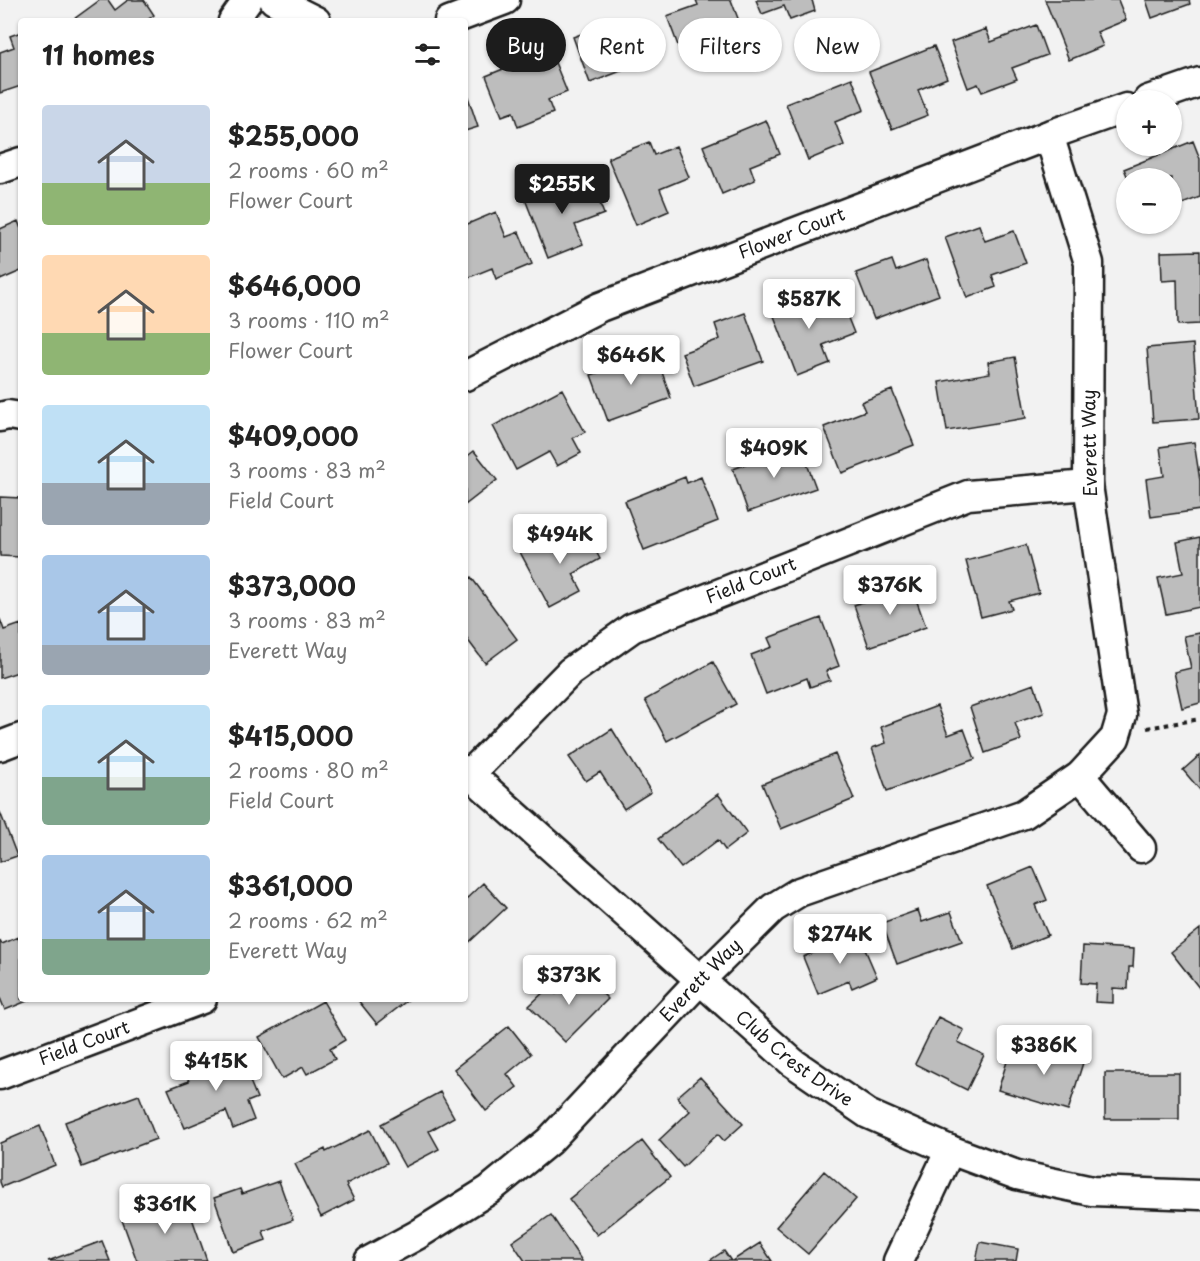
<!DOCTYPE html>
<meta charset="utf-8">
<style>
:root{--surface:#fff;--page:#f6f6f6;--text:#222;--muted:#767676;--accent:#1c1c1c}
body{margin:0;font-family:"Playpen Sans",sans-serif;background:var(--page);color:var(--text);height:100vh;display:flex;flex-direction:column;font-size:22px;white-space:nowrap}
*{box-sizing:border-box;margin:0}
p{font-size:20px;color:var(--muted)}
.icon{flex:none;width:33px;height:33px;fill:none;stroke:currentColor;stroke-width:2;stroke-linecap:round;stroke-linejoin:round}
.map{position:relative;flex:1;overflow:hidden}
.sheet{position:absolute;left:18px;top:18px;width:450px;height:984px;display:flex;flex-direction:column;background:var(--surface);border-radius:6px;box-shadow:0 2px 4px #0004}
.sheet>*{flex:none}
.guide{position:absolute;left:486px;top:18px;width:570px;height:54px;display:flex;gap:12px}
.fabs{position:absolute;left:1116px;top:90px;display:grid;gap:12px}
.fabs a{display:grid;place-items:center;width:66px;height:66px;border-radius:50%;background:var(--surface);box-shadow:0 2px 4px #0004;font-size:30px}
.price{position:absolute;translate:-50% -51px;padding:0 14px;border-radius:6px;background:#fff;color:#222;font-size:20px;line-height:39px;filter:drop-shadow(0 2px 3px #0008)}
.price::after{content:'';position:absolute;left:50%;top:36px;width:18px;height:14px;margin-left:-9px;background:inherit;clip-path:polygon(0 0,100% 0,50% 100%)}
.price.current{background:var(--accent);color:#fff}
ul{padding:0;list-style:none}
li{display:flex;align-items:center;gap:18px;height:150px;padding:0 24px}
li span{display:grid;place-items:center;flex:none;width:168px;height:120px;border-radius:6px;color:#555}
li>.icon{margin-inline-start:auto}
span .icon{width:72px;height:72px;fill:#fffc;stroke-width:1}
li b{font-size:26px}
h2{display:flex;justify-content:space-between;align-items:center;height:72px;padding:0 24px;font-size:26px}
.tag{padding:0 21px;border-radius:27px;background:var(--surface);box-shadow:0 2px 4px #0004;font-size:21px;line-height:54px}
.tag.current{background:var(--accent);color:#fff}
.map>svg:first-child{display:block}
.building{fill:#bdbdbd;stroke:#1c1c1c;stroke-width:1.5}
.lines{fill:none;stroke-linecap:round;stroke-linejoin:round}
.minor-casing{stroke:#1c1c1c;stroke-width:33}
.path{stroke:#1c1c1c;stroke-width:4;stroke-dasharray:4.5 4.5;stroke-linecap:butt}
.minor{stroke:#fff;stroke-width:28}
.labels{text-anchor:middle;stroke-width:4.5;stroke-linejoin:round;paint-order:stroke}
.street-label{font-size:18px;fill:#1c1c1c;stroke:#fff}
</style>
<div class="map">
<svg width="1200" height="1261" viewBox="0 0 1200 1261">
<rect width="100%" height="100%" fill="#f2f2f2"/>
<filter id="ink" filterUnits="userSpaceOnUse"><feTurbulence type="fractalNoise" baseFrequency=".0167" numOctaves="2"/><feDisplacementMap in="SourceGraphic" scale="12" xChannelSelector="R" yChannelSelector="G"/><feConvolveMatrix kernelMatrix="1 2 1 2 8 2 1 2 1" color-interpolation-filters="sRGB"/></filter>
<g filter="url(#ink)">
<path class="building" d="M100,0H108L115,10L128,0H144L154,15L146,21H75L74,19Z
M696,0H731L742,29L680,51L667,16L698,5Z
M756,0H812L815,11L790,20L784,6L762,14Z
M1045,0H1118L1126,20L1097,32L1103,46L1069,60Z
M1146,0H1189L1190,4L1152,18Z
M609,24L614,39L641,28L652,59L590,83L573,37Z
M1036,25L1047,55L1012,68L1017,79L982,92L978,84L968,88L951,42L986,29L991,42Z
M21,32V86L0,93V52L14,47L10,36Z
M934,46L947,78L918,90L928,115L892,129L869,72Z
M550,50L567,92L548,100L553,113L518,127L513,112L502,116L486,76Z
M852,78L864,110L835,122L844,145L808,160L786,104Z
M467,94L478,127L465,131V95Z
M766,120L780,154L750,166L755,180L722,194L703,146Z
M1193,141L1200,159V197L1172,208V178H1128L1124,169Z
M649,142L654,155L676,146L689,177L660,189L669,211L636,225L608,158Z
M591,181L604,214L575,225L583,244L548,258L523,194L550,184L554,196Z
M496,212L506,237L519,232L532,264L496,279L492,268L465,279V225Z
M18,221L21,229V271L0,280V229Z
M979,225L985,241L1014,231L1026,263L992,275L996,287L967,298L945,237Z
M1200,251V324L1178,325L1177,280L1162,281L1161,252Z
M892,260L896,271L926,260L939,295L874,319L856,273Z
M803,290L812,315L842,303L854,333L823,345L830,363L797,376L769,303Z
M745,313L763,361L694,386L682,353L720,339L715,324Z
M1193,344L1199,419L1153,422L1147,348Z
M655,352L671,398L608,421L591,375Z
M1015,357L1026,418L947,431L939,382L990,373L988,362Z
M562,389L585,432L573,438L581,453L557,466L549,452L516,470L493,426Z
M892,390L914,445L842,473L824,427L865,411L861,402Z
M1194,442L1200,481V510L1151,517L1146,479L1164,476L1160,447Z
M800,445L816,488L748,512L733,469Z
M474,451L497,480L465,505V458Z
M685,477L687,483L701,477L718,521L644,550L625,501Z
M0,497L21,498V557L0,556Z
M583,527L600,559L573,574L582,591L550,608L520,552L547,537L551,544Z
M1200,537V607L1166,614L1158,578L1183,573L1177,542Z
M1026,545L1039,593L1009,601L1012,609L981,617L966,561Z
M471,577L517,639L485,663L467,639L465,640V582Z
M911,585L926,627L869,647L854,605Z
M821,618L839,666L826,671L830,680L810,687L807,678L766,694L751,655L772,647L768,638Z
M0,619L4,630L21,624V671L0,678Z
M1200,633V703L1182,708L1174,672L1191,668L1184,636Z
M713,662L736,704L667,741L645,700Z
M1034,684L1044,713L1015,723L1021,740L985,753L970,707Z
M937,706L948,735L964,729L975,759L887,791L872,748L886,743L881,727Z
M612,729L651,792L624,809L600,772L586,781L569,757Z
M835,754L854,799L781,829L762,784Z
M1200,755V790L1183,770Z
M718,794L747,833L725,850L718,840L681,868L658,839Z
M0,812L17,856L0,862Z
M1033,867L1047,900L1035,905L1048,935L1013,949L987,886Z
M483,883L506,908L465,946V900Z
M918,910L922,922L951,912L962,941L897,964L882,923Z
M1200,929V989L1171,952Z
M858,933L877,977L852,988L849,981L818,994L803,957Z
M18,937L21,945V999H32L5,1010L0,998V940L2,944Z
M1083,946L1134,949L1133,967H1129L1128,989L1113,988V1003L1095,1002L1096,984L1081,983Z
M579,970L608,999L565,1042L529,1006L549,987L556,994Z
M357,999H409L377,1024Z
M323,1001L345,1040L330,1049L335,1059L307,1074L303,1067L282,1079L259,1037Z
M938,1017L964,1030L958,1042L984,1055L967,1090L915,1064Z
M509,1026L531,1054L507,1074L517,1087L486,1111L454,1069Z
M1051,1042L1086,1053L1068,1111L998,1090L1010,1052L1045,1062Z
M237,1050L257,1098L247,1102L254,1120L233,1129L226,1111L185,1128L168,1089L189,1081L185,1072Z
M1105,1073H1179V1119H1105Z
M700,1077L743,1124L724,1141L718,1134L683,1167L659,1140L690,1111L677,1097Z
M440,1092L454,1117L429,1131L439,1149L405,1167L381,1124Z
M139,1095L156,1139L82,1167L65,1122Z
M40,1126L55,1165L2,1187L0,1182V1143Z
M370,1130L387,1163L346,1184L354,1200L321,1217L295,1164L325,1149L326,1152Z
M642,1141L670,1177L597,1235L569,1199Z
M824,1171L856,1199L808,1254L776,1227Z
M279,1181L293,1220L263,1231L266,1240L233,1252L214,1198L240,1189L242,1194Z
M185,1198L207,1261H137L122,1220Z
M551,1215L582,1261H525L512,1242Z
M102,1241L110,1261H48Z
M980,1242L1018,1249L1016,1261H976Z
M760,1243L772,1261H732Z
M724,1251L731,1261H709Z"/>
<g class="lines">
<defs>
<g id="minor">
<path d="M274,0L316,21"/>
<path d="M233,21L248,0"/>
<path d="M449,21L505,0"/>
<path d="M1148,100L1200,82"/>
<path d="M0,169L21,162"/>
<path id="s1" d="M465,376L600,307L1049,135L1126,108"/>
<path d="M0,417L8,415L21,417"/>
<path d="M0,746L21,738"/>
<path id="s2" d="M465,770L792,1062L868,1114L950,1150L1017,1175L1092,1191L1200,1195"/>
<path d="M1080,776L1141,848"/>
<path id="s3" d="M465,779L570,672L632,628L968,495L1088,485"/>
<path id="s4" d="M0,1075L202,999"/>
<path id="s5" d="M369,1261L417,1235L489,1190L549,1141L700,980L773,908L799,892L1024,814L1080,776L1115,738L1122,715L1088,485L1089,263L1049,135"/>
<path d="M898,1261L950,1150"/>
</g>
</defs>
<use href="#minor" class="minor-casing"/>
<path class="path" d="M1147,728L1200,719"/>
<use href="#minor" class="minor"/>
</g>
</g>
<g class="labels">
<g class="street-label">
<text dy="6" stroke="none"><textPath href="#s1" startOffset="357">Flower Court</textPath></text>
<text transform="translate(1090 443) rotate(-91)" y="6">Everett Way</text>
<text dy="6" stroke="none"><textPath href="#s3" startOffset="354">Field Court</textPath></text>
<text dy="6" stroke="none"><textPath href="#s5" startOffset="438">Everett Way</textPath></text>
<text dy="6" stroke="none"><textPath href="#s4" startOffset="90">Field Court</textPath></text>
<text dy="6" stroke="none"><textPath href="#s2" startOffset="438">Club Crest Drive</textPath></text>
</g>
</g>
</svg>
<div class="fabs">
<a>+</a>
<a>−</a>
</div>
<b class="price current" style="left:562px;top:215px">$255K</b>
<b class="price" style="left:809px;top:330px">$587K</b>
<b class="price" style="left:631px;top:386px">$646K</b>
<b class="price" style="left:774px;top:479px">$409K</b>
<b class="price" style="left:560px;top:565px">$494K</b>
<b class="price" style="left:890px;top:616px">$376K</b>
<b class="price" style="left:840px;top:965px">$274K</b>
<b class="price" style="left:569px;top:1006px">$373K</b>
<b class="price" style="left:1044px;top:1076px">$386K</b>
<b class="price" style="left:216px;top:1092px">$415K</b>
<b class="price" style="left:165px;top:1235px">$361K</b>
<div class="guide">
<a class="tag current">Buy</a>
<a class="tag">Rent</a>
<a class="tag">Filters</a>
<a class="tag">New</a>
</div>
<section class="sheet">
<h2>11 homes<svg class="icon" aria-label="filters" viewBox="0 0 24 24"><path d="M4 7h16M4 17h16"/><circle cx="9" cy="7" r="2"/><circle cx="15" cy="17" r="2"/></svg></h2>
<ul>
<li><span style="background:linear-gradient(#c9d6e8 65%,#8fb573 0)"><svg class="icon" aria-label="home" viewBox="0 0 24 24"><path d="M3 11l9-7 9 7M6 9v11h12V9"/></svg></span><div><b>$255,000</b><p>2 rooms · 60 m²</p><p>Flower Court</p></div></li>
<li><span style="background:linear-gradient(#ffd9b3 65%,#8fb573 0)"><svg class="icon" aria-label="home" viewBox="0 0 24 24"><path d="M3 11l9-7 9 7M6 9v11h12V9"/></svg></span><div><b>$646,000</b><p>3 rooms · 110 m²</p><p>Flower Court</p></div></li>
<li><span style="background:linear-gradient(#bfe0f5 65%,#9aa5b1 0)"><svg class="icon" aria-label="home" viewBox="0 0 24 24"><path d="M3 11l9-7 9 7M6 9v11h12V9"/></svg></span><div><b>$409,000</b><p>3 rooms · 83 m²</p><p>Field Court</p></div></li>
<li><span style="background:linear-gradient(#a9c7e8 75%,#9aa5b1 0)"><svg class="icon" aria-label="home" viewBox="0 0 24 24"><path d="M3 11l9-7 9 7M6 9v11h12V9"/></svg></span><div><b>$373,000</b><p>3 rooms · 83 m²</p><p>Everett Way</p></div></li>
<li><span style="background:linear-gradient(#bfe0f5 60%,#7fa58c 0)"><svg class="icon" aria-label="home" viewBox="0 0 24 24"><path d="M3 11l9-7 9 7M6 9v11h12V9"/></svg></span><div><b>$415,000</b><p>2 rooms · 80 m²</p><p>Field Court</p></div></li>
<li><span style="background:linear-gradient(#a9c7e8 70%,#7fa58c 0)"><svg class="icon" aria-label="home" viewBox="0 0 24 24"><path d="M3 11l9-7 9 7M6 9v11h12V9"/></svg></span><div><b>$361,000</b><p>2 rooms · 62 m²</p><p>Everett Way</p></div></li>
</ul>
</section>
</div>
